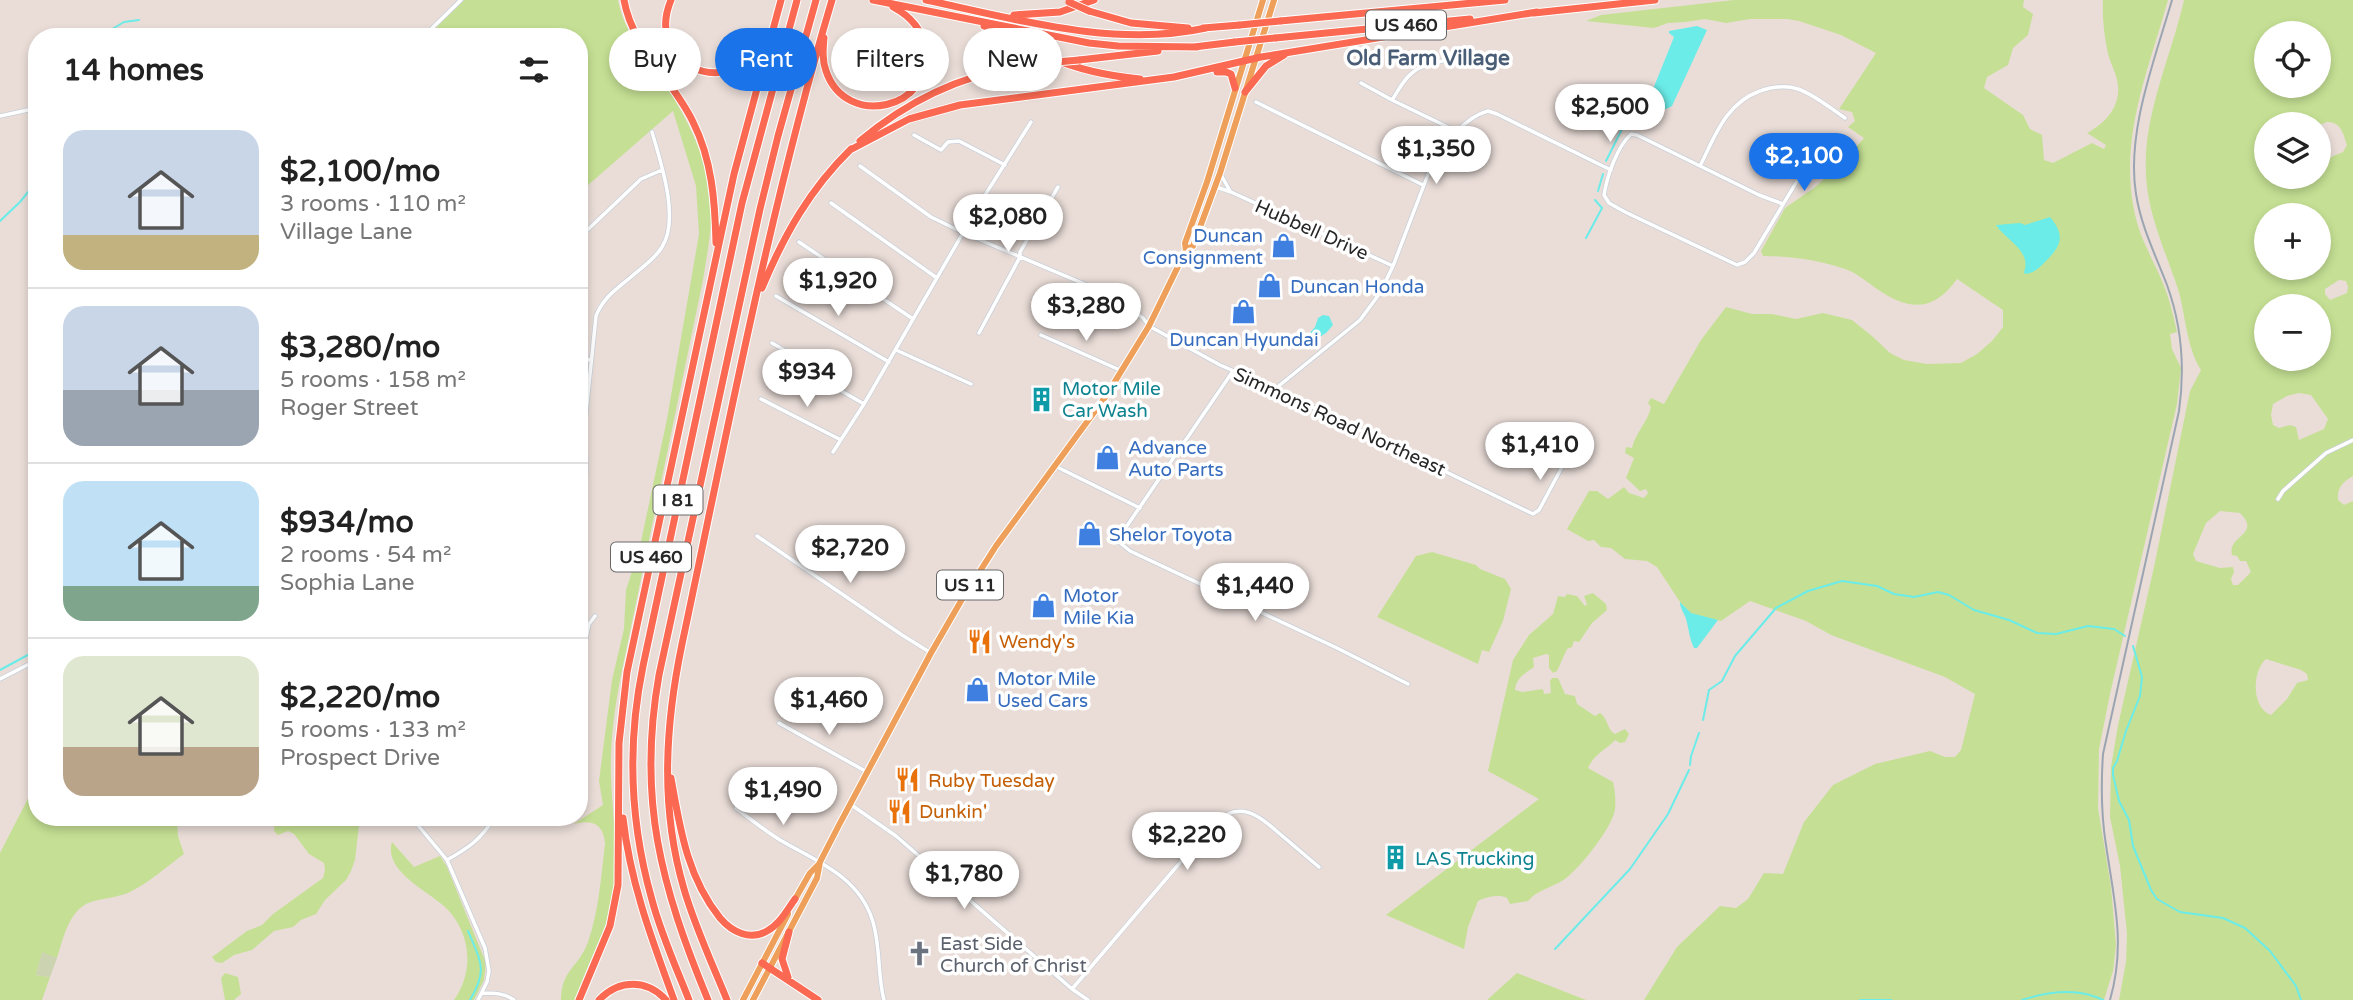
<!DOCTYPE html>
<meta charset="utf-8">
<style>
:root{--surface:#fff;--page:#f6f6f6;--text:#222;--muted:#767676;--line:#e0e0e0;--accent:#1a73e8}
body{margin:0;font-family:"Varela Round",sans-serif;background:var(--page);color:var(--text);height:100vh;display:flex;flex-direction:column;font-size:26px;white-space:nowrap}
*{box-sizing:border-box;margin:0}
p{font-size:23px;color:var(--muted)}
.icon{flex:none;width:38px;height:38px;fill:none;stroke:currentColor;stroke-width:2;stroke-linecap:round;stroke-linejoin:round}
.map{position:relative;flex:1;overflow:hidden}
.sheet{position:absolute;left:28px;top:28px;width:560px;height:798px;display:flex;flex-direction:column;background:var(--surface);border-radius:28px;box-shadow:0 4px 10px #0003}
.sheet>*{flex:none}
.top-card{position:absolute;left:609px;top:28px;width:665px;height:63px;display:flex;gap:14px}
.tools{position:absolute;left:2254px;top:21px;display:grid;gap:14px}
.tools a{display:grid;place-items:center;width:77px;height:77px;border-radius:50%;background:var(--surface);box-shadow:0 4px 10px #0003;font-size:35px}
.price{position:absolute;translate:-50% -60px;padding:0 16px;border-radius:24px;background:#fff;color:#222;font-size:23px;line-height:46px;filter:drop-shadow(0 2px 4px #0008)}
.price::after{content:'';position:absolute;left:50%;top:42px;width:21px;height:16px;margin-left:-10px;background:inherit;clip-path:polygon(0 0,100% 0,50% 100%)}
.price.active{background:var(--accent);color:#fff}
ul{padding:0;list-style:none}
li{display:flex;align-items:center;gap:21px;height:175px;padding:0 35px}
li+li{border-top:2px solid var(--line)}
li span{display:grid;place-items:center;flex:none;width:196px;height:140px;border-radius:21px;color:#555}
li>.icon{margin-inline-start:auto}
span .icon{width:84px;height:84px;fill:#fffc;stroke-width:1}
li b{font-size:30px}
h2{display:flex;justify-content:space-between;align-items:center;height:84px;padding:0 35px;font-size:30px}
.chip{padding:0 24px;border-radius:32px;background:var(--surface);box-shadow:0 4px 10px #0003;font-size:24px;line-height:63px}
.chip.active{background:var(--accent);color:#fff}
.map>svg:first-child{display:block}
.green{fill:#c5e094;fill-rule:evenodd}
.cemetery{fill:#ccd3b0}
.water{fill:#6bece8}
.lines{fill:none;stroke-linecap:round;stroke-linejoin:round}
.stream{stroke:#6bece8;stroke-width:2}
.street-casing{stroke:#c7d0d9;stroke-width:5}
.primary-casing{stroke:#fff;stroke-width:8}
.highway-casing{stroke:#fff;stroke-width:9}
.street{stroke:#fff;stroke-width:3.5}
.primary{stroke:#ee9f59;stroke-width:6}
.highway{stroke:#fb6952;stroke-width:7}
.rail{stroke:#9ba5b1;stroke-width:2}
.highway-bridge-casing{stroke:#fff;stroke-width:9;stroke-linecap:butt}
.highway-bridge{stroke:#fb6952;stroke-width:7}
.labels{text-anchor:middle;stroke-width:7;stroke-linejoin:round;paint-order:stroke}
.shield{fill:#fff;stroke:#686868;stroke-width:2}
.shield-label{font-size:18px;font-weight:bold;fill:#272727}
.street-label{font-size:19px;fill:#272727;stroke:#fff}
.shop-label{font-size:19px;fill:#366cbe;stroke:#fff;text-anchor:start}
.culture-label{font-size:19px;fill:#0d838f;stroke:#fff;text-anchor:start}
.food-label{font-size:19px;fill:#c56008;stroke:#fff;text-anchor:start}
.worship-label{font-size:19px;fill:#5b616d;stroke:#fff;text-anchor:start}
.neighbourhood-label{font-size:21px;font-weight:bold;fill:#495e76;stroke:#fff}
</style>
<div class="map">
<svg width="2353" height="1000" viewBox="0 0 2353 1000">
<rect width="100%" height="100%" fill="#eaddd8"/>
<path class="green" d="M464,0H618C624,32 644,54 662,80C690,121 714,170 711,221C710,241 706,260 703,280L620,680C614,712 610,744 611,776C612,812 618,848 615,884C612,926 587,960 576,1000H561C561,970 579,967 588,942C599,910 601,877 605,844C604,824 592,819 574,824L603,805L599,781L612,680L624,629L626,590L640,546L667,419L699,234L696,186L673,111L579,193V37H426Z
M1734,0H2024L2023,7L2033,14L2028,35L2013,48L2008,65L1987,77L1984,88L2023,115L2030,129L2042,135L2044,160L2053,163L2092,143L2104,149L2106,145L2087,133C2104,124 2120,108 2118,86C2117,73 2109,62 2107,49C2104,33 2102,16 2103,0H2168C2147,75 2115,147 2138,226C2144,245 2154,262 2162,281C2169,297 2173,314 2177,332L2170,334L2172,349L2181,368L2177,404L2110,694L2099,749L2098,808L2111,887L2116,945L2113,971L2104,1000H1644L1677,947L1720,906L1736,908L1748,899L1764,873L1783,874L1804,822L1833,785L1875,764L1930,751L1945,757H1955L1961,750L1975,694L1945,677L1831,635L1806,621L1750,601L1721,621L1690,613L1680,602L1657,567L1647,561L1625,559L1611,548L1601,547L1594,540L1588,541L1567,529L1589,491H1597L1608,499L1624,487L1629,493L1644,498L1648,493L1646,489L1640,491L1626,478L1634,458L1625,453L1626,447L1632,448C1635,433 1648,422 1651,407L1648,403L1651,398L1664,404L1701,340L1726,307L1752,314H1772L1796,319L1823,313L1852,320L1872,336L1890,353L1904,360L1927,364L1961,363L1977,354L1992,341L2003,327V310L1957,279C1934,312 1909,311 1877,289C1867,282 1857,273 1845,269C1820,260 1790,256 1763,256L1761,251L1785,208L1814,188L1843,162L1864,138L1848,127L1855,121L1852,112L1839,109L1876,53L1841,35L1799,21L1787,19H1750L1726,23L1705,19L1685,22L1668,23L1654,28L1586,21L1601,15Z
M2184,0H2353V476C2343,482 2337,487 2338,500L2344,505L2353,501V1000H2119L2126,962L2127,934L2120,866L2110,817L2111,767L2118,725L2154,567L2190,391L2201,370C2186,346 2186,316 2178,289C2167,256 2151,221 2147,187C2139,122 2170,62 2184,0ZM2266,33H2319V86H2266ZM2327,122C2341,122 2343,133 2347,145L2343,152L2319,162V177H2266V124L2319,125ZM2266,215H2319V268H2266ZM2339,280L2346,281L2348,287L2347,293L2330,300L2325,294V289ZM2266,306H2319V359H2266ZM2299,393L2311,395L2328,419L2324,429L2299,440L2296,427L2290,425L2279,428L2273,425L2271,415L2273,404L2287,396ZM2220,511L2240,513C2262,535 2227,535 2232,555L2237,556L2240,561H2246L2251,572L2238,585H2233L2231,579L2234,572L2233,567L2220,568L2196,561L2193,554L2206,523ZM2266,659L2301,670L2307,674L2308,680L2297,683L2287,699L2271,715C2251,708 2252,671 2266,659Z
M1432,552L1476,565L1480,569L1505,579L1511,589L1503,621L1489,652L1482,650L1478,664L1377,617L1416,556Z
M1593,593L1606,604L1607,610L1592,623L1579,642L1574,641L1572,647L1567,649L1557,671L1553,673L1549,668V655L1546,654L1533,658L1534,667C1525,673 1516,678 1515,690L1522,692L1543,689L1544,694L1551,693L1550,681L1552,678H1558L1565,694L1575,696L1577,704L1595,716L1600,713C1608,718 1607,730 1615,734L1625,729L1629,734L1625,742L1620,743L1615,740C1606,750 1595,753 1588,768L1613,782C1615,790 1616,801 1615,809C1613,827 1579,869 1565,879C1552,888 1538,889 1528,901L1510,904L1507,898C1499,894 1486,897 1478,901L1468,927L1464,949L1386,915L1539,799L1488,771L1513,660L1529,635L1553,614L1558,596L1565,597L1567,594L1577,596L1585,606L1587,604L1584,596Z
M37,781V817H177L178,836L184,854C166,867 150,882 130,892C119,897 106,898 94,901C69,907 64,937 57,958L42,953L36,975L50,977L42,1000H0V853Z
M275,817H360L355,860L351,871L346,880L325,900L316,914L301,920L293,927L274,931L252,950L234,955L222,963L216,962L212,957L247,931L262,925L273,914L323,878L325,870L324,863L309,854L294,834L288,831L278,835L274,831Z
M392,842L414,867L440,856L447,867L486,963L484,980L474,1000H454C475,971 471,931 444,906C427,891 383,870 392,842Z
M225,973L238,977L241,994L234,1000H225L221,978Z
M1517,973L1586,1000H1487Z"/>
<path class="cemetery" d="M42,952L57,958L50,977L36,975Z"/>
<path class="water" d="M1697,26L1707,30L1672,106L1666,109L1653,104L1649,99L1674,37L1669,33V31Z
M2050,217C2066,236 2061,246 2045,262C2038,269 2034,273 2025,274L2024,272C2032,251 2006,240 1996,225L2020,223L2025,225Z
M1323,315L1329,316L1333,325L1326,333L1303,347V341L1315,327L1318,318Z
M1680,602L1691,613L1718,620L1697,648H1694C1689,638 1689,629 1686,619C1684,612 1680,609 1680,602Z"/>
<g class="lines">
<path class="stream" d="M99,37L124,22L139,20
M1606,161L1626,121L1649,89L1655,91
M1598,191L1603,174
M0,221L20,202L37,181
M1586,238L1602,208L1595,200
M2133,646L2142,677L2140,696L2126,731L2117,761L2113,768V775L2119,801L2129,820L2133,846L2151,890L2157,899L2180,912L2223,918L2245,928L2270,951L2296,986L2301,1000
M0,670L37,650
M1703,720L1709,690L1722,681L1735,656L1776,608L1808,591L1842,581L1877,586L1894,594L1914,597L1938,592L1949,595L1974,610L2009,620L2037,633L2056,634L2088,626L2114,629L2125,636
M1690,765L1691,756L1699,733
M468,931C481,962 488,970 470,1000
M1555,949L1630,869L1668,814L1689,770
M1860,1000H1891
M2022,1000C2049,991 2077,987 2103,1000"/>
<defs>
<path id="street" d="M423,37L461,0
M1361,83L1392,100L1458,132
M1392,100C1398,91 1403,80 1412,73C1429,58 1472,57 1494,60
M1256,102L1423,185
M0,116L37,108
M914,135L941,150L948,142L959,141L1005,165
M860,166L931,217L964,233L1108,294L1143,318L1149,326L1220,365L1275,389L1533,514L1539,510L1562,467
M1700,166C1715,136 1726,103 1760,91C1772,87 1786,85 1798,89C1815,95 1830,108 1845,118
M1220,173L1230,191
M1216,187L1231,192L1393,266
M831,203L937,278
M1783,204L1759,195L1637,135L1631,134C1617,147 1607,176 1604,195L1609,203L1625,212L1737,265L1745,262L1754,253L1803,171L1809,167
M579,238L641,179L662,170
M799,242L913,319
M776,296L889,362
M979,333L1020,257V252L1058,187
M1041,335L1122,371
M772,343L796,357L798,366L864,404
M896,350L971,384
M579,357L590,360
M1233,371L1120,536L1119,542L1130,551L1337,648L1408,684
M1275,389L1360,320L1380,293L1393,266L1432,164C1444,144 1465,117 1488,111L1497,114L1611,170
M761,399L841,440
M833,452L864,404L982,200L1031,122
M1055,466L1140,508
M579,496L586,473L585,422L596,316C603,298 616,289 631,277C641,268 655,259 662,247C680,219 661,163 652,132
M2278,499L2283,491L2326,453L2353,440
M757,536L902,635L931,653
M579,670L589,624L595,616
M0,679L37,660
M779,723L867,772
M850,804L896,836L1072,989L1088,1000
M736,808C750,819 764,830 780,840C816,861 858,876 872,919C881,945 877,974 884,1000
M411,817L447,860L485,948L489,971L487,982L478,1000
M447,860C470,847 480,840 495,817
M1072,989L1213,824C1240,799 1258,815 1280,834C1293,845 1306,856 1319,867
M482,993C494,993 504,993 514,1000"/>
<path id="primary" d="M1186,250L1185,243L1207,182L1263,0
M794,901L810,873L819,864
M743,1000L788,914
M753,1000L817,878L820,862L839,825L931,653L961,601L996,546L1106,396L1149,326L1186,250L1193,246L1220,173L1274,0"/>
<path id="highway" d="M624,0C632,47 673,80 693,122C712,160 715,201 716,243
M671,0C645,62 720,101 765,47
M873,0L1089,43L1118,46L1197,47
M926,0C1016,19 1114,48 1206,28
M1089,11L1131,23L1188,28
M1534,13L1655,0
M1014,15L1060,12L1094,0
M1280,21L1505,0
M984,26C1007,34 1027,47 1049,57C1079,70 1108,76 1140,79
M1203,28L1240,25
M824,38C823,49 822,60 826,71C846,130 935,109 925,48C922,28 910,16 893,7
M1275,38L1470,19
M1194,47L1235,42
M1079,60L1158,51
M1217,72H1226L1231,74L1235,88
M1245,92L1266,66L1284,55
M860,141C913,96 976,69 1045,63
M850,150L909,119L960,105L1174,77L1261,57L1537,12
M762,288C784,235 810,189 851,149
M671,778C680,828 687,877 720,918C732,932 750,941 767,931C780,924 787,910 795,899
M623,818C630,882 652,940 674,1000
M762,963L818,1000
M788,977L782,959L789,932
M579,1000L610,926L618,885L619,743L627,672L734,174L781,0
M599,1000C619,979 647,979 666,1000
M689,1000C676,967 661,934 652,900C630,823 627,744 643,666L742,203L797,0
M708,1000C661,886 637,799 659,675L760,209L778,136L816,0
M727,1000C712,963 695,927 684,889C660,808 665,726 682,644C728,428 769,211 832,0"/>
</defs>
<use href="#street" class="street-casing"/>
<use href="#primary" class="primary-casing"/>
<use href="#highway" class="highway-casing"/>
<use href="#street" class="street"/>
<use href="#primary" class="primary"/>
<use href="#highway" class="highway"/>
<path class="rail" d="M2110,1000C2126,945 2114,900 2106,845C2101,814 2101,784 2103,754L2179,411C2185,368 2182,326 2167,285C2155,254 2141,226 2136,194C2126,132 2155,59 2172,0"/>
<defs>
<path id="highway-bridge" d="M1069,2L1089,11
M1240,25L1280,21
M1235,42L1275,38
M1045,63L1079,60"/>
</defs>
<use href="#highway-bridge" class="highway-bridge-casing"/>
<use href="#highway-bridge" class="highway-bridge"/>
</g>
<defs>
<symbol id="shop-bare" viewBox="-9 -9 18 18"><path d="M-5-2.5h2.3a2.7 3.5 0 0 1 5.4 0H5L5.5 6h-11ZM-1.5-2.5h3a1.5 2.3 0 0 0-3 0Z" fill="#3f7fe0" stroke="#fff" stroke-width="2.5" paint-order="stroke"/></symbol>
<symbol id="building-bare" viewBox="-9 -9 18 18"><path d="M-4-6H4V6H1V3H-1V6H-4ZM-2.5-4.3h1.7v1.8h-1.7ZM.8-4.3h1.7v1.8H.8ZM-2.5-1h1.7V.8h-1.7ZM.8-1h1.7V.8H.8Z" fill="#0f9aa8" stroke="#fff" stroke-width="2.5" paint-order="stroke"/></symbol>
<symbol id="restaurant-bare" viewBox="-9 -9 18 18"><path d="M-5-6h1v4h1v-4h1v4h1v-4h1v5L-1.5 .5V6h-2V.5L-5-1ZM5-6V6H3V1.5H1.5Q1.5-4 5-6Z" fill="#e8710a" stroke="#fff" stroke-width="2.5" paint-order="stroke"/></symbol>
<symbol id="church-bare" viewBox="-9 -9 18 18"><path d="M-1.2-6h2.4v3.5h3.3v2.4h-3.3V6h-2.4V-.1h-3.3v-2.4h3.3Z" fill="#6b7280" stroke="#fff" stroke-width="2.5" paint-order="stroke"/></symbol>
</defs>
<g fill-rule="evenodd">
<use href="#shop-bare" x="1266" y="228" width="35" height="35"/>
<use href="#shop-bare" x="1252" y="268" width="35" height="35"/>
<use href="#shop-bare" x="1226" y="294" width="35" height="35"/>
<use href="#building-bare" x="1024" y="382" width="35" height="35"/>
<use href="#shop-bare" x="1090" y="440" width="35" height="35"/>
<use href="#shop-bare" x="1072" y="516" width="35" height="35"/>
<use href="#shop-bare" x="1026" y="588" width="35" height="35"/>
<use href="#restaurant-bare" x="962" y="624" width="35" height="35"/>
<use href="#shop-bare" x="960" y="672" width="35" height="35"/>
<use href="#restaurant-bare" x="890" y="762" width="35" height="35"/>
<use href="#restaurant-bare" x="882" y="794" width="35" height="35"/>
<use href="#building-bare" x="1378" y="840" width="35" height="35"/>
<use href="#church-bare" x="902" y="936" width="35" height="35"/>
</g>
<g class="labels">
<g class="shield">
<rect x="1366" y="10.5" width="80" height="29" rx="5"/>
<rect x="653.5" y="485.5" width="49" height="29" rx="5"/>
<rect x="611" y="542.5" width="80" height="29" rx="5"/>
<rect x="937" y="570.5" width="66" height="29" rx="5"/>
</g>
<g class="shield-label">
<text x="1406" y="31">US 460</text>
<text x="678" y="506">I 81</text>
<text x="651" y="563">US 460</text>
<text x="970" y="591">US 11</text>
</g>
<g class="street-label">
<text transform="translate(1312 229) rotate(24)" y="7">Hubbell Drive</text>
<text transform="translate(1340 421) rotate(25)" y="7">Simmons Road Northeast</text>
</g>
<g class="shop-label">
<text x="1263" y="242" text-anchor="end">Duncan<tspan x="1263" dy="22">Consignment</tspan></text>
<text x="1290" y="293">Duncan Honda</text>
<text x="1244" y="346" text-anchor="middle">Duncan Hyundai</text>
<text x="1128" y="454">Advance<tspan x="1128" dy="22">Auto Parts</tspan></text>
<text x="1109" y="541">Shelor Toyota</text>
<text x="1063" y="602">Motor<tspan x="1063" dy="22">Mile Kia</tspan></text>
<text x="997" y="685">Motor Mile<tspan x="997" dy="22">Used Cars</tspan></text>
</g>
<g class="culture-label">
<text x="1062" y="395">Motor Mile<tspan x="1062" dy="22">Car Wash</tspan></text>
<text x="1415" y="865">LAS Trucking</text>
</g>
<g class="food-label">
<text x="999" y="648">Wendy's</text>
<text x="928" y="787">Ruby Tuesday</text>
<text x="919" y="818">Dunkin'</text>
</g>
<g class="worship-label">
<text x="940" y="950">East Side<tspan x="940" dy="22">Church of Christ</tspan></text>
</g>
<g class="neighbourhood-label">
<text x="1428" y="65">Old Farm Village</text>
</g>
</g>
</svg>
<div class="tools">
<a><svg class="icon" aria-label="locate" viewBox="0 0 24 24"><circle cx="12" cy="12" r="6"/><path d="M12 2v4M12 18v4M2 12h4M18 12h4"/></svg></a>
<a><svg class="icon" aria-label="layers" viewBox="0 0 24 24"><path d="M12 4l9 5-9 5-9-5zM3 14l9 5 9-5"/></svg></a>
<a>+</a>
<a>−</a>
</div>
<b class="price" style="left:1610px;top:144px">$2,500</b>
<b class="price" style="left:1436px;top:186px">$1,350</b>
<b class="price active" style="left:1804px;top:193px">$2,100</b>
<b class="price" style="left:1008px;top:254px">$2,080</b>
<b class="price" style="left:838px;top:318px">$1,920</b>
<b class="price" style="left:1086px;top:343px">$3,280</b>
<b class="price" style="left:807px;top:409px">$934</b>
<b class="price" style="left:1540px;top:482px">$1,410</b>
<b class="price" style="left:850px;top:585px">$2,720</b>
<b class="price" style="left:1255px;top:623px">$1,440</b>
<b class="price" style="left:829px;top:737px">$1,460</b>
<b class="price" style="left:783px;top:827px">$1,490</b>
<b class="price" style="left:1187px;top:872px">$2,220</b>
<b class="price" style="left:964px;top:911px">$1,780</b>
<div class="top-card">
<a class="chip">Buy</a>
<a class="chip active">Rent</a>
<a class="chip">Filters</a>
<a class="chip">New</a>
</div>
<section class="sheet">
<h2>14 homes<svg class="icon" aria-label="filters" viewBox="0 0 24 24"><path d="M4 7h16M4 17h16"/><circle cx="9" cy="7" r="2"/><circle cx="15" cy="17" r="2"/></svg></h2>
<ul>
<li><span style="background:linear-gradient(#c9d6e8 75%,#c2b280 0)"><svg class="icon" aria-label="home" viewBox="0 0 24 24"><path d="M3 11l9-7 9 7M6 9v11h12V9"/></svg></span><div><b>$2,100/mo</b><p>3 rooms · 110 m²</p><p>Village Lane</p></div></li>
<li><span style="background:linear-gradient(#c9d6e8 60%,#9aa5b1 0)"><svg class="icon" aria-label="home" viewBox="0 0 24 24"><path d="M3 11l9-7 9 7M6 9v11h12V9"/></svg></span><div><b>$3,280/mo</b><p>5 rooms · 158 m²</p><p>Roger Street</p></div></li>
<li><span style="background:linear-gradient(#bfe0f5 75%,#7fa58c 0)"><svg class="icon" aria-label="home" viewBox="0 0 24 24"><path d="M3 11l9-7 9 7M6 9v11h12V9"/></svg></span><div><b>$934/mo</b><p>2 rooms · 54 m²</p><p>Sophia Lane</p></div></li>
<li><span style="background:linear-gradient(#dfe7d0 65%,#b9a48a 0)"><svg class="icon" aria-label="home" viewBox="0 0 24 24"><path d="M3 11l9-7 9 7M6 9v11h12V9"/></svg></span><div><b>$2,220/mo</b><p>5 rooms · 133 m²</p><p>Prospect Drive</p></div></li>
</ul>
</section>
</div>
